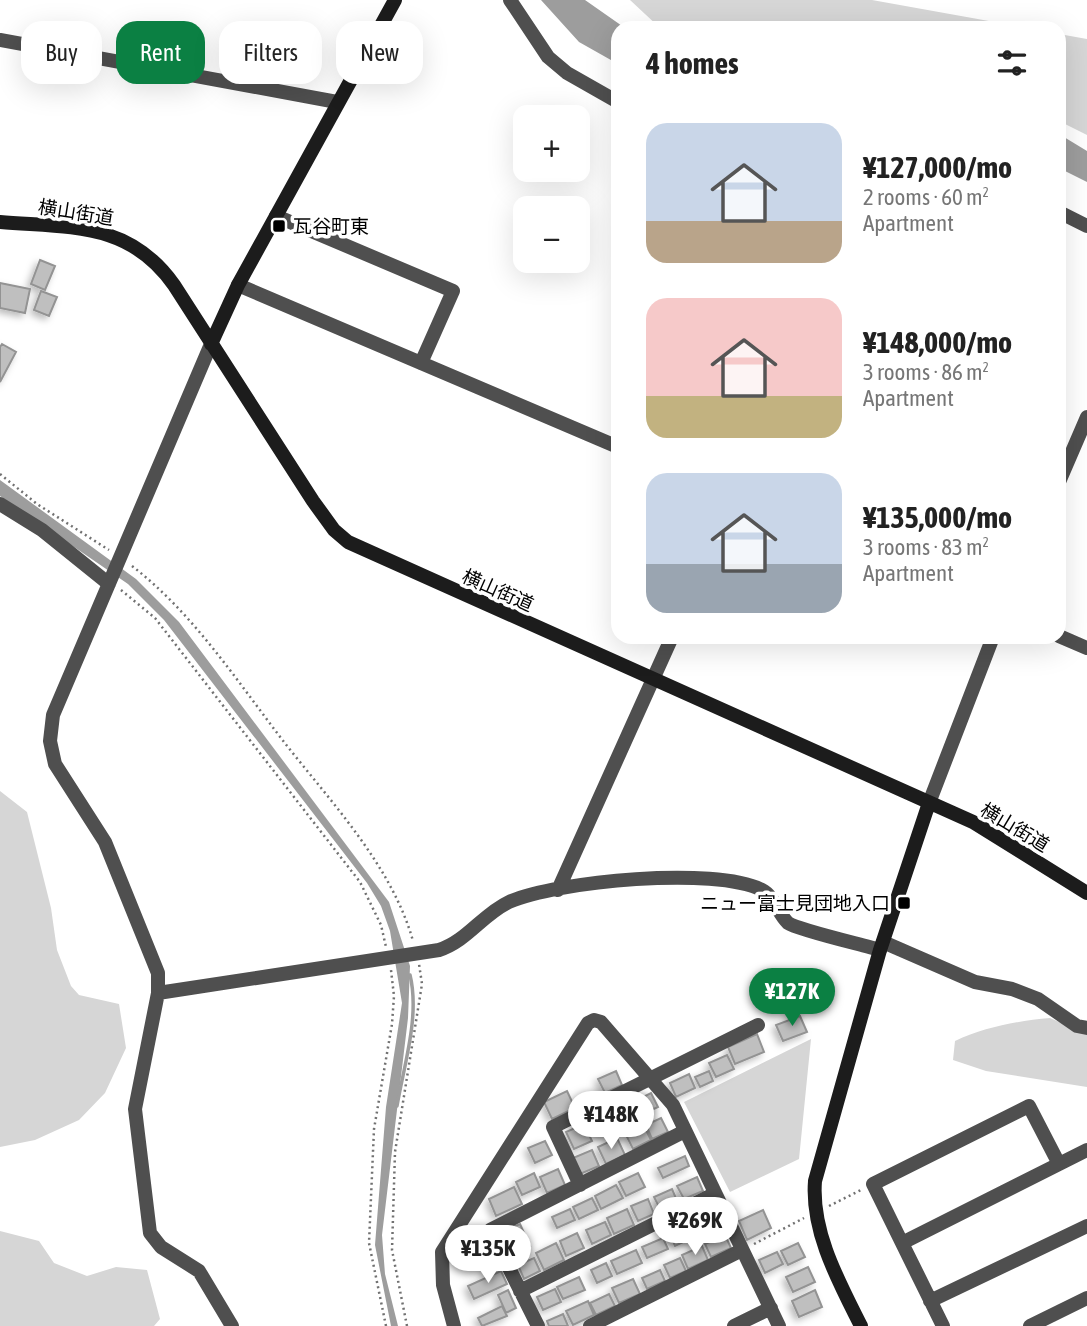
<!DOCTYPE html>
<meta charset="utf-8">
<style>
:root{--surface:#fff;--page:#f2f2f2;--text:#222;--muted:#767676;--accent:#0b8043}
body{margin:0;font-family:"Asap Condensed","Noto Sans JP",sans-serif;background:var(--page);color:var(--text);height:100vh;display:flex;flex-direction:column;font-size:26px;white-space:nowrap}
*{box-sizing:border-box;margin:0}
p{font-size:23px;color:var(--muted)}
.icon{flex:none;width:38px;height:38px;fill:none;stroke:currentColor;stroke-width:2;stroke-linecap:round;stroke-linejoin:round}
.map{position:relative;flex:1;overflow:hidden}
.sheet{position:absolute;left:611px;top:21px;width:455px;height:623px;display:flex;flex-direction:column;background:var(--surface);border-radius:21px;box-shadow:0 7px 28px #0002}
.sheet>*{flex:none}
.top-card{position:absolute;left:21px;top:21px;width:485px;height:63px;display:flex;gap:14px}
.controls{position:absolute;left:513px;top:105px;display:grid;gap:14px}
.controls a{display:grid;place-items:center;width:77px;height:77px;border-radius:14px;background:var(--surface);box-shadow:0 7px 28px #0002;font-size:35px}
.price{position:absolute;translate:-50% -60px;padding:0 16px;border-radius:24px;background:#fff;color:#222;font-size:23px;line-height:46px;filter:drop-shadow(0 2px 4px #0008)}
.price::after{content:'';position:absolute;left:50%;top:42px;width:21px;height:16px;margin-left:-10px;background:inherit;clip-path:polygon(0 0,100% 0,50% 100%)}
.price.selected{background:var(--accent);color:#fff}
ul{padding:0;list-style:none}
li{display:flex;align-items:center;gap:21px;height:175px;padding:0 35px}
li span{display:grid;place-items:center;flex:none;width:196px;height:140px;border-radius:21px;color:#555}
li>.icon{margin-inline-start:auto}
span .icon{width:84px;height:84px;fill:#fffc;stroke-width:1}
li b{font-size:30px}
h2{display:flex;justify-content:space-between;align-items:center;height:84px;padding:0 35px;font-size:30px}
.tag{padding:0 24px;border-radius:21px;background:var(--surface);box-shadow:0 7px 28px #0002;font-size:24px;line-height:63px}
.tag.selected{background:var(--accent);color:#fff}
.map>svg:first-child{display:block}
.green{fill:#d6d6d6}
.water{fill:#9d9d9d}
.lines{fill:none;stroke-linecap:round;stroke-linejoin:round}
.stream{stroke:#9d9d9d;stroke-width:3.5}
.building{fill:#bfbfbf;stroke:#939393;stroke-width:2;filter:url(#shadow)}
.path{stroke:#717171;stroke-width:2.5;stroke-dasharray:2 3.5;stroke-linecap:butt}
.street{stroke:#4f4f4f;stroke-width:14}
.secondary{stroke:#1c1c1c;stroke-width:14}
.poi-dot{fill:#000;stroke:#fff;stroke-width:2.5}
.labels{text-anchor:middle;stroke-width:7;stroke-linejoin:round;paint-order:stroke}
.street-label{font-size:19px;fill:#000;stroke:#fff}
.poi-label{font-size:19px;fill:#000;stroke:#fff;text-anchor:start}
</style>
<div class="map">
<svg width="1087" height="1326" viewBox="0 0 1087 1326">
<defs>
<filter id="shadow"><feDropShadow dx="-3.5" dy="3.5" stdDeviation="3.5" flood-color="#0004"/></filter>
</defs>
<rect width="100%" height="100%" fill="#fff"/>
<path class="green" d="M630,0H872L1027,28H660Z
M1059,34L1087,39V135L1059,121Z
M0,791L27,812L51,908L57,950L71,986L79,995L119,1004L126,1048L105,1093L79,1120L35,1140L0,1147Z
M1050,1018L1087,1034V1087L986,1071L953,1060L955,1041C985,1027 1017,1021 1050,1018Z
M811,1039L799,1159L730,1192L684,1102Z
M0,1231L39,1241L54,1263L87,1276L116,1267L147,1270L160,1319L154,1326H0Z"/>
<path class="water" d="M541,0H585L625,28H618V64L579,42Z
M1059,134L1087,151V182L1059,168Z
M0,480L136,579L179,622L389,902L410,966L408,1018L382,1235L385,1274L398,1326H391L375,1245L386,1107L402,1003L390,931L381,906L367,883L164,620L128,584L0,496Z"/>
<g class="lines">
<path class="stream" d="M397,1106C404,1065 420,1016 410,975"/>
</g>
<path class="building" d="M40,260L55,266L45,290L31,284Z
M0,283L30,289L25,313L0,308Z
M41,291L57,297L49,316L34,310Z
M2,344L16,352L0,382V347Z
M800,1016L807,1032L783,1041L776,1025Z
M757,1034L764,1052L735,1064L728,1047Z
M727,1055L734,1069L716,1077L709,1063Z
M616,1071L622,1085L605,1093L598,1079Z
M709,1071L713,1081L700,1087L695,1077Z
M689,1074L695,1088L676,1097L670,1083Z
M567,1091L575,1108L552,1119L544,1102Z
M651,1093L658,1107L639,1116L633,1102Z
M628,1104L634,1119L617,1127L610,1111Z
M608,1115L615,1129L600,1136L593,1122Z
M661,1118L668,1132L652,1139L646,1125Z
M584,1124L592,1141L574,1149L566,1132Z
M644,1126L651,1140L633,1149L626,1135Z
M617,1138L625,1155L606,1164L598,1147Z
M545,1141L552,1155L535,1163L528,1148Z
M592,1150L599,1166L580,1174L573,1158Z
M685,1156L689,1166L663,1178L658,1168Z
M558,1169L565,1185L547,1193L540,1177Z
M534,1173L540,1187L522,1195L516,1182Z
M638,1173L645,1187L626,1196L619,1182Z
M697,1177L703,1191L684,1199L677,1186Z
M616,1185L623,1198L601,1209L595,1196Z
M514,1187L522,1204L496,1216L489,1199Z
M672,1189L678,1203L661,1211L654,1197Z
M592,1198L598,1210L579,1219L573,1207Z
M648,1199L654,1214L638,1221L631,1206Z
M570,1209L575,1220L557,1228L552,1217Z
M627,1209L634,1225L614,1234L607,1218Z
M712,1209L720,1225L698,1235L690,1219Z
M763,1210L771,1228L747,1240L739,1221Z
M605,1222L611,1235L592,1244L586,1230Z
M520,1224L530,1246L512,1254L501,1232Z
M690,1224L696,1236L675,1246L669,1233Z
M577,1233L584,1248L566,1256L560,1241Z
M725,1235L731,1248L711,1257L705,1244Z
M663,1238L668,1249L647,1258L642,1247Z
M556,1243L564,1260L544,1270L536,1253Z
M798,1243L805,1257L788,1265L781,1251Z
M702,1246L708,1260L688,1269L682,1255Z
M636,1250L642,1263L617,1274L611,1261Z
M777,1252L783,1264L765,1273L759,1260Z
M534,1258L540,1271L524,1279L518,1265Z
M680,1258L686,1271L670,1278L664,1265Z
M606,1263L612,1276L597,1283L591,1270Z
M808,1267L815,1282L793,1292L786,1277Z
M660,1270L665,1281L647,1289L642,1278Z
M501,1271L507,1284L474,1299L468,1286Z
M579,1277L585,1290L563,1299L557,1287Z
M633,1279L640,1294L619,1303L612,1288Z
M555,1289L561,1302L543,1310L537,1297Z
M508,1290L516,1308L506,1313L498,1295Z
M815,1290L822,1307L799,1317L792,1301Z
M609,1294L615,1306L596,1315L590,1303Z
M588,1301L594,1315L573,1325L566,1311Z
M502,1306L507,1316L482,1326L478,1318Z
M563,1314L568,1326H549L547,1321Z"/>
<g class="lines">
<path class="path" d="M0,474L37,504L109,550
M132,566C193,613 237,681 284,742C331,802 392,866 413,941
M121,590L155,618L360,882L381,925L386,947
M829,1206L863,1189
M754,1244L804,1218
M386,1326L369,1243L374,1129L392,1024L394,996L391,970
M407,1326L392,1250L395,1152L422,984L419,964"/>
<path class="street" d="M510,0L548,57L567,73L618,102
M0,40L337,102
M1059,212L1087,226
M276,216L453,291L421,363
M238,285L618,447
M211,344L53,715L50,741L55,764L105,842L158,973V993L135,1109L150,1233L161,1247L199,1271L232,1326
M1059,482L1087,417
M0,504L42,530L109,584
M1059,636L1087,648
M929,803L993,637
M558,890L672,637
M883,942L975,982L1012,989L1038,999L1077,1026L1087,1028
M158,993L439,950C467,941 483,914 509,902C557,881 715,866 762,890C774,896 778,914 788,923C798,930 864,945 880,950
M580,1185L553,1127L758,1025
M902,1243L873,1184L1029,1106L1059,1164
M520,1291L714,1194
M930,1301L1087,1226
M454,1326L443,1285L442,1252L588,1023L594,1020L601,1022L673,1105L779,1326
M538,1326L490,1230L685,1131
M590,1326L742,1250
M734,1326L771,1308
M943,1326L902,1243L1087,1150
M1030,1326L1087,1298"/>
<path class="secondary" d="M0,222C70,228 129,221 174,285L313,501L334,530L348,542L973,822L1087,893
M211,344L238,285L395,0
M861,1326C839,1282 811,1232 815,1181L880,950L929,803"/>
</g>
<g class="poi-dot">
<rect x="272" y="219" width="14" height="14" rx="3.5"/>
<rect x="897" y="896" width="14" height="14" rx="3.5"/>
</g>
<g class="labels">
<g class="street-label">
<text transform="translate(76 212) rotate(9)" y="7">横山街道</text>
<text transform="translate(498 590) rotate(24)" y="7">横山街道</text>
<text transform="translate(1015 827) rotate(31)" y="7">横山街道</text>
</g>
<g class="poi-label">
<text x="293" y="233">瓦谷町東</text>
<text x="890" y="910" text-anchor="end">ニュー富士見団地入口</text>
</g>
</g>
</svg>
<div class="controls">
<a>+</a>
<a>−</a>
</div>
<b class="price selected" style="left:792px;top:1028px">¥127K</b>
<b class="price" style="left:611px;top:1151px">¥148K</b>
<b class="price" style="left:695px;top:1257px">¥269K</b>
<b class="price" style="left:488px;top:1285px">¥135K</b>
<div class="top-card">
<a class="tag">Buy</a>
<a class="tag selected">Rent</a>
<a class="tag">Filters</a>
<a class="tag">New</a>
</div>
<section class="sheet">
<h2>4 homes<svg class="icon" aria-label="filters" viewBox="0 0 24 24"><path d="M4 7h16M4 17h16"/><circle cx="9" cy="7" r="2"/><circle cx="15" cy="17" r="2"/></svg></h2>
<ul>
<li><span style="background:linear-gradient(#c9d6e8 70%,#b9a48a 0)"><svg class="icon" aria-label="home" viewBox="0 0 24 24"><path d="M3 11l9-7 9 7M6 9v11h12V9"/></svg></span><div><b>¥127,000/mo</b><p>2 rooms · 60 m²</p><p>Apartment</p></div></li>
<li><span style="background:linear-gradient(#f6c9c9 70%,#c2b280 0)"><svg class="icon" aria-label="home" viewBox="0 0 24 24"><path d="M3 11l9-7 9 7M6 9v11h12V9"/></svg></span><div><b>¥148,000/mo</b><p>3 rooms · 86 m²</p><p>Apartment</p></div></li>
<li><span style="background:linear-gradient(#c9d6e8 65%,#9aa5b1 0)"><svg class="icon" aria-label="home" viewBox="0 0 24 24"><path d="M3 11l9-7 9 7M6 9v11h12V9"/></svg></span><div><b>¥135,000/mo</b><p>3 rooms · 83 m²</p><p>Apartment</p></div></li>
</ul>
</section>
</div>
